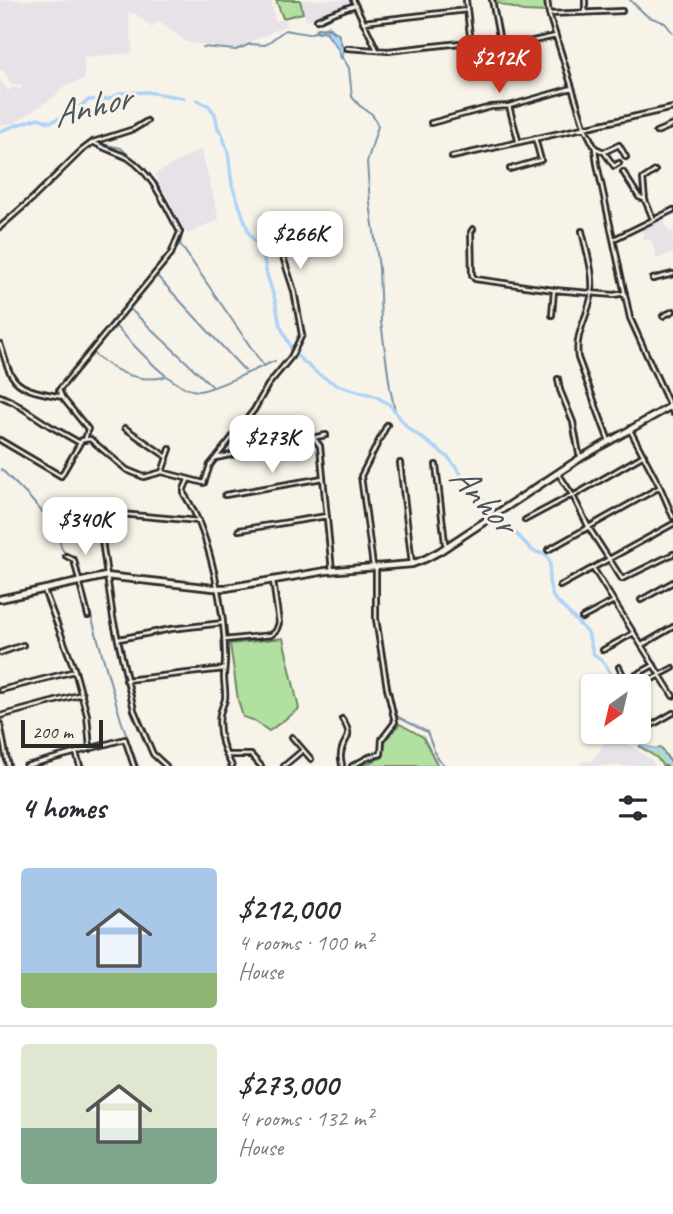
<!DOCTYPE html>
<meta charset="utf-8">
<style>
:root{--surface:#fff;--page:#f2f2f3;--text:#2b2b33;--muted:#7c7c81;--line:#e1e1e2;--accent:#c8321e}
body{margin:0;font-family:Caveat,sans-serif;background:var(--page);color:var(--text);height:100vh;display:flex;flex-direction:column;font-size:26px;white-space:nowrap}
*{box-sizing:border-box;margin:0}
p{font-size:23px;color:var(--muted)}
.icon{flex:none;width:38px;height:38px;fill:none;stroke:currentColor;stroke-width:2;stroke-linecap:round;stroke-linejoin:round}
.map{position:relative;height:766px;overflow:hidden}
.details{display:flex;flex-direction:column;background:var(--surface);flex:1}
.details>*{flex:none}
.needle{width:46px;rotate:214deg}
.tools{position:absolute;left:581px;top:674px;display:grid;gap:14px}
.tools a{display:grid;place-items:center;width:70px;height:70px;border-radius:7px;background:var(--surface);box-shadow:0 2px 5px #0004;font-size:35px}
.scale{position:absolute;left:21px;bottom:18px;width:82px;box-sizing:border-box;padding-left:7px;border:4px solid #2b2b2b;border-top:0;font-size:19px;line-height:24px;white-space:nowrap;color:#2b2b2b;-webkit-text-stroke:5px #f7f3e8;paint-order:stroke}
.price{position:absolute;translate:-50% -60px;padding:0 16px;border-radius:14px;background:#fff;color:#222;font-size:23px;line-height:46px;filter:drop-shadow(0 2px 4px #0008)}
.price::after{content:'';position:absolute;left:50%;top:42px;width:21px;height:16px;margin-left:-10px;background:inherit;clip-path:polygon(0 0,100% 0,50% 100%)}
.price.active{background:var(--accent);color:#fff}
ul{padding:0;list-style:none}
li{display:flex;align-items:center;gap:21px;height:175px;padding:0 21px}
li+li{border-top:2px solid var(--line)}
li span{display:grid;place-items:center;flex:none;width:196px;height:140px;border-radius:7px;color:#555}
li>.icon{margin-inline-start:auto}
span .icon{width:84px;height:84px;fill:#fffc;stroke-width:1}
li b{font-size:30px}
h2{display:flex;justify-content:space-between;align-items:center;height:84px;padding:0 21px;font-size:30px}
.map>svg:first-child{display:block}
.built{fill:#e7e1e8}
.green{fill:#b1e0a0;stroke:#6e8666;stroke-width:2}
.water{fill:#add3f7;stroke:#7990a5;stroke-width:2}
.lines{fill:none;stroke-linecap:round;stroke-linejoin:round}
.stream{stroke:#7990a5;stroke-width:2}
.canal{stroke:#add3f7;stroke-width:3.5}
.minor-casing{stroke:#2b2b2b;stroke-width:8}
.secondary-casing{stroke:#2b2b2b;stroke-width:10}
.minor{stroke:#f7f3e8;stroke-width:2.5}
.secondary{stroke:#f7f3e8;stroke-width:4.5}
.labels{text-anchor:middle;stroke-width:6;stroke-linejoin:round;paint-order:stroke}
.water-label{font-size:37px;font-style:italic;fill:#4c555e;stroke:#f7f3e8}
</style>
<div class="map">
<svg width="673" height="766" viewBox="0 0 673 766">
<rect width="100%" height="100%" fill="#f7f3e8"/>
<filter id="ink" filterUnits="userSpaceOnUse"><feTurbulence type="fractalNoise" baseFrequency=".0143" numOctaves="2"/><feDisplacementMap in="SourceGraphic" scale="14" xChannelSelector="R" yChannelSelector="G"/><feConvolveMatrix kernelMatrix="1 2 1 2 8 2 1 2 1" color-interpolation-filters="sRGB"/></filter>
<g filter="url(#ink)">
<path class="built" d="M0,0H271L275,21L285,19L286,25L236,49L191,43L185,41L158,21L152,28L136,14L128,12L133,53L83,57L85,79L65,86L55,96L15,123L0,125V79L8,91L13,87L21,89L22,86L11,84L5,72L0,70Z
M301,0H351V2L306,21Z
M201,149L219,219L187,234L155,174Z
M662,217L669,232L673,230V257L672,253L656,259L655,250L651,240H643L642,229L643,226Z
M613,732H626L630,745L651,760L655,766H581L582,762L592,761Z"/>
<path class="green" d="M276,0H300L303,13L283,18Z
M493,0H545L546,12L523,11L494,2Z
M283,638L299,709L269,731L253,720L243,717L238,700L230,644Z
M400,724L423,737L438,766H361L383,757L385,740Z
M639,746L657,749L661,748L673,766H663L657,758Z"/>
<path class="water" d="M318,28L329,29L338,33L343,48V59L341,58L338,49L327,34V32L321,31L319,33L316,32V29Z"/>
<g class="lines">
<path class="stream" d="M630,0L647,16L665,23L673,33
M323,29L328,26L334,33
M203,47L236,50L250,44L265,45L285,30L308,34L318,31
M343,58L349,68L352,97L360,106L372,114L378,126L367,162L370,203L379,268L381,322L390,388L395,411
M102,144L121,148L157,183L183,231L180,244L263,365
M158,277L245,371
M130,309L212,386
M116,327C135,345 171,390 198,391C212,391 259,367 275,361
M290,350L291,349
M95,355C114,371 138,383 164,377
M1,469L28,496L55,526L62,549L65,553L74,556L121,720L138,766
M380,625L387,671L395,711L398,717L427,732L437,758L445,766"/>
<path class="canal" d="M197,100L209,106L215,114L218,128L222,134L228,152L232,185L249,233L263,254L267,275L275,300L280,325L292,350
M0,131L38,118L50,122L66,116L89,100L109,99L121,93L147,92L184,98
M296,355L318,374L337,385L375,396L389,404L408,428L448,457L471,487L533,551L546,555L550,562L549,582L553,597L588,633L593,653L605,664L618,686
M637,732L639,741L648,749L659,751L670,766"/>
<defs>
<path id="minor" d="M353,0L377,50
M466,0L472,53L473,54L556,36
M492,0L501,47
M547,0L549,14L584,126L595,148L597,164L630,318L673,413
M585,13V0
M549,14L622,11
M317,20L330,14L355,5
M363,22L467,10
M347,48L388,51L470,42
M509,106L518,140
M431,123L491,107L509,106L572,88
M656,132L673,125
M595,148L604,152L614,166L619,163
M604,152L619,145L626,157
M452,157L673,108
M510,169L541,160L535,138
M623,172L639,197L644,199
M653,219L645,200L643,179L655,171
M0,227L32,199L81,151L93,142L134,129L147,121
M473,229L471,232L472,275L475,279L554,290L614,295L625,293
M582,231C586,250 594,272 592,292C589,316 574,333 578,358L609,441
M614,239L673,210
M653,279L673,274
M552,315L554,290
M663,316L673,311
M0,344C4,354 6,367 12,376C21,392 46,393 62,397
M558,379L560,390L573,422L579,454L582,457
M0,396L13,402L50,426L80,443L82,440L90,439L127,470L144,477L162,472L204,483L210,465L254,410L268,385L291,357L302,335L294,291L284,260L279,244L265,217
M125,428L167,457
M630,430L660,487L673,517
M314,438L320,446L332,571
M0,440L61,476L80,443
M85,440L88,429L62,397L59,390L171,254L180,232C166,207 153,174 128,158C117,152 104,149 93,142
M216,458L326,435
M400,463L412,564
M436,465L445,543L447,546
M162,472L170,449
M558,473L573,496L589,528L622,579L673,554
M188,480L184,489V494C210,532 226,615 225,661C225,666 224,672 224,677C224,684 226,692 225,699C224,704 221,709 220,714C217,733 223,750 232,766
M225,495L323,478
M98,512L113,618L134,710L153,754L166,766
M53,519L98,512L199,521
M525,520L570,496H573L644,455
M239,530L327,516
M548,550L660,487
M66,556L74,560L88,616
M373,566L361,476L387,425
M593,568L673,696
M560,586L673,524
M44,590L75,671L87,715L90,749
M641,600L673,582
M582,618L614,601
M119,639L171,629L223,623
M224,640L271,635L276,631L279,623L273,581
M642,645L673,627
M603,650L634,633
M0,653L23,645
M619,667L626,681
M126,680L224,669
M623,682L654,665
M639,686L673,668
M1,690L75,671
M0,716L82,694
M342,719C356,739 342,738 341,754C340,758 342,762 342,766
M0,724L8,766
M647,728L673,713
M292,737L311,759
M76,753L80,766
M227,755H251L261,766
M26,766L125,739L134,766
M284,766L303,750
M352,766L369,757L381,754L382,739L395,722L387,688L376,619V566"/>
<path id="secondary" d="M0,599L106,576L213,588H226L326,571L412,564L425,559L440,551L582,457L673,405"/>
</defs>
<use href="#minor" class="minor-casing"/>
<use href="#secondary" class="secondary-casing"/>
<use href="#minor" class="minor"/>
<use href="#secondary" class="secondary"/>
</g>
</g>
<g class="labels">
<g class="water-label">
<text transform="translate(91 105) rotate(-14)" y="13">Anhor</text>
<text transform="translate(484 498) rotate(47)" y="13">Anhor</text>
</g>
</g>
</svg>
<div class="tools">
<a><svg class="needle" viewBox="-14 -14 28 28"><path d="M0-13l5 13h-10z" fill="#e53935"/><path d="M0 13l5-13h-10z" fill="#7c7c81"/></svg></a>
</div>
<div class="scale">200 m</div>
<b class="price active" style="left:499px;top:95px">$212K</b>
<b class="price" style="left:300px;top:271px">$266K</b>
<b class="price" style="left:272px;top:475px">$273K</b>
<b class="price" style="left:85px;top:557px">$340K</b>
</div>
<section class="details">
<h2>4 homes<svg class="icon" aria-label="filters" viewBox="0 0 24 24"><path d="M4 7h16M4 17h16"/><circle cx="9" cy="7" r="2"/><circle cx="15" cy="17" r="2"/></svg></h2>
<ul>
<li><span style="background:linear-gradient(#a9c7e8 75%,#8fb573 0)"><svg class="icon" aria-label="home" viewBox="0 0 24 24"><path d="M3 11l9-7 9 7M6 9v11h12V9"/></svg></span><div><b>$212,000</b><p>4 rooms · 100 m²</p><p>House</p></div></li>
<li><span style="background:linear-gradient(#dfe7d0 60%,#7fa58c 0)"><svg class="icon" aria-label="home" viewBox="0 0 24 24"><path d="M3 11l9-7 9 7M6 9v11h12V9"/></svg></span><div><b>$273,000</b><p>4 rooms · 132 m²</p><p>House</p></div></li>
</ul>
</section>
